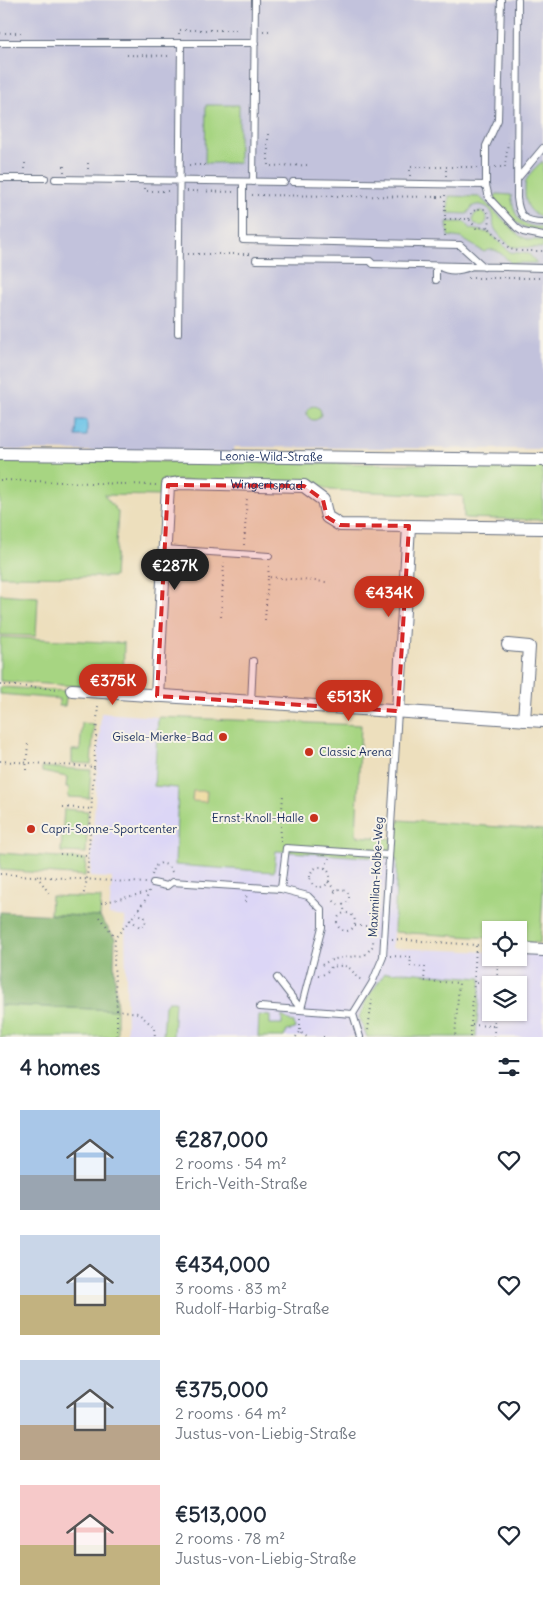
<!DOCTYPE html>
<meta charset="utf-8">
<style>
:root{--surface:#fff;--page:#f6f6f7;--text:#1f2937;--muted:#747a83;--accent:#c8321e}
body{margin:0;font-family:Delius,sans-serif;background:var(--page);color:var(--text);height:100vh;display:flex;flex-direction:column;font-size:19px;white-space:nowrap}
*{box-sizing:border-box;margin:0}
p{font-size:16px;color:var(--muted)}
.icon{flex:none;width:28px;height:28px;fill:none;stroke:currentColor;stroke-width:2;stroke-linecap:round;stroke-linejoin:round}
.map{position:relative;height:1037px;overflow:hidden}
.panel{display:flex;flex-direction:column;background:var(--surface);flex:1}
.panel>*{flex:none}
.tools{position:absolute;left:482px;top:921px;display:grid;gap:10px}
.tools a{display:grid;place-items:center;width:45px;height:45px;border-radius:0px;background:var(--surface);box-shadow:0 1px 4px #0004;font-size:25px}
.price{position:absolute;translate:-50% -42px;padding:0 11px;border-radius:18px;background:var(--accent);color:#fff;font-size:16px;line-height:32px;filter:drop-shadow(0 1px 2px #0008)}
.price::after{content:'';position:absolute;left:50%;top:30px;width:15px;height:11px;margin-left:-8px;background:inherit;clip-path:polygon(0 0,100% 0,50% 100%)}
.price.active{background:#222;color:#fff}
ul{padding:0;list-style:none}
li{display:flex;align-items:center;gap:15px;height:125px;padding:0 20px}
li span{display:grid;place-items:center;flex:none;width:140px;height:100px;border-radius:0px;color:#555}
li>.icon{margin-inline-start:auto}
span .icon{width:60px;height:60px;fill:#fffc;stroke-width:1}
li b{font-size:21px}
h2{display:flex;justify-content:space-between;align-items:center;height:60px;padding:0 20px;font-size:21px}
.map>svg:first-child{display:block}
.built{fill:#dcd6f6;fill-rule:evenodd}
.industrial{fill:#c2c2dc}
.green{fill:#a7d582;stroke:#618270}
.forest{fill:#85b670;stroke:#507267}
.sand{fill:#eeda9e;stroke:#84847e}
.water{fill:#6ac3e7;stroke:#4279a2}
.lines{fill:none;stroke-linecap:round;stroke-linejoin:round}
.lane-casing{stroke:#646d7f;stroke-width:8}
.street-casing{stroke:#646d7f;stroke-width:14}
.path{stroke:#646d7f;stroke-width:2;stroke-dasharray:1 4;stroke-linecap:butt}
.lane{stroke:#fff;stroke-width:6}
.street{stroke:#fff;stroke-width:12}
.marked{fill:#d62828;fill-opacity:0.2;stroke:#d62828;stroke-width:4;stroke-dasharray:10 6;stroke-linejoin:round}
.poi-dot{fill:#c8321e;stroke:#f7f3e8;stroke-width:2}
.labels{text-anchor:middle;stroke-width:4;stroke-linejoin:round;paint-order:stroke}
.street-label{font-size:12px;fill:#1b2f5e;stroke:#f7f3e8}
.poi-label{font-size:12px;fill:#1b2f5e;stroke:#f7f3e8;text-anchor:end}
</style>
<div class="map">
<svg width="543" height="1037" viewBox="0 0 543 1037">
<rect width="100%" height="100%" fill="#f7f3e8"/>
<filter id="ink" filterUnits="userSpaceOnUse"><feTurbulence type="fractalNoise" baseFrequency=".02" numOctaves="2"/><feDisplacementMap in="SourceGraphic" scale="10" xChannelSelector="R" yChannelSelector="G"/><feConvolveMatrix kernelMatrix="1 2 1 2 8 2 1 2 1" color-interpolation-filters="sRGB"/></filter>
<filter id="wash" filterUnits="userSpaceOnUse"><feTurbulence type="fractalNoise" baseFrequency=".0096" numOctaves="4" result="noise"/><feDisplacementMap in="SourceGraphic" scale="20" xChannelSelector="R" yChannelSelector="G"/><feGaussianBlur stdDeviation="1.12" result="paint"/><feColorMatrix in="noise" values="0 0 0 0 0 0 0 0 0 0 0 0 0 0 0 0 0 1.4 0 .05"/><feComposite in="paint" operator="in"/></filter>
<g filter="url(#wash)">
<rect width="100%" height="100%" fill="#eddfbd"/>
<path class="built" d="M101,713L158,717L154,786L178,788L274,872L276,851L398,859L392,948L491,952V958H519V953L543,954V1037H127L125,917L109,915L112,878L90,877ZM491,985H519V1012H491Z"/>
<path class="industrial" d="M0,0H543V449L234,447L232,453L0,450Z"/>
<path class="green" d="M206,105H239V163H205Z
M543,161V217C529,213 525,204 525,190C525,186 525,182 527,179C531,171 537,166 543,161Z
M497,194L511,195C515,216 518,227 543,227V231C518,230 511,217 495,200V196Z
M449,196L480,197L520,236L529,240H543V248L512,247C506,242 499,236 495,229C492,224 495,219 492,213C489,206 478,202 472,207C470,209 469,212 467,214L448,213Z
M473 219a7 7 0 1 1 14 0a7 7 0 1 1-14 0Z
M447,222H465L471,229L490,233L510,252L529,254L537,263H511C503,256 496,245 484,252L461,238L448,236Z
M307 413a7 7 0 1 1 14 0a7 7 0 1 1-14 0Z
M0,461C181,461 362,463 543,466V520L464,518L463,496L330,490L314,483L162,480L161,496L104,495L118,512L114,577L0,576Z
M0,594L38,597L36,636L0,635Z
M0,637L124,643L123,689L0,681Z
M0,687L67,691L65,706H59V699L0,694Z
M158,717L361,725L356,836L397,839L399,820L543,830V893L540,943L519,942V930H491V938L394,932L397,859L276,851L274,872L175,865L178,788L154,786Z
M82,723L94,724L91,764L72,763V750H80Z
M42,767L91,770L89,798L68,797L69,787H66L67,777L42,772Z
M64,809L88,811L86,853L61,852Z
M0,853L86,859L85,876L0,870Z
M51,896L101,898L100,917L50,914Z
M404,972L481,978L476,1037H367L359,1017L367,998L385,973Z
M168,1001H175L173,1037H163L165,1005Z
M0,1005L117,1010V1037H0Z
M259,1015L270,1016V1024H282V1016L294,1023L295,1029L287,1031L284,1037H258Z"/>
<path class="forest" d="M0,912L100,917L115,938L114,964L117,1010L0,1005Z"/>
<path class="sand" d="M193,791H207L206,802L192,801Z"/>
<path class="water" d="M77,420H87V436H76Z"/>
</g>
<g filter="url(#ink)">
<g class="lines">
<defs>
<path id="lane" d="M518,0L517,198C519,216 524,222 543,222
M0,43H255
M0,178H45
M518,178L543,148
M55,179L284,182
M243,182V240L460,245L484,267
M253,182L255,0
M293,182L486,185L489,198L517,228L523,232L543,236
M486,185V146L498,120L501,0
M256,260L370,261L373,264L543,268
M440,267C449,272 460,271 470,267
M436,280V267
M178,333L181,44
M164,549L269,556
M251,702L253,661
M153,883L167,886L172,882L281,889L286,848L389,855
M281,889L308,896L322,910V927L301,1009
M277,978L301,1009
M260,1007L353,1014
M360,1037L353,1014L372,983L383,957L398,711"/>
<g id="street">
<path id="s1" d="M0,454C181,456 362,457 543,460"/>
<path d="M508,645L529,647L524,720"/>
<path d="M72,690L543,721"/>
<path id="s2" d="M157,696L168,485L180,483L304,486L323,500L327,517L340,525L543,528"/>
<path d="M398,711L409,526"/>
<path d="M523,949L543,950"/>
</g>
</defs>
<use href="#lane" class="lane-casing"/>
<use href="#street" class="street-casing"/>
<path class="path" d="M263,31H273
M0,33H25
M179,34V30H246
M127,55L171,56
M268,134V166L307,165
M88,163V172
M189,165H205
M495,167H505L508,142
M25,169V163
M64,172V165
M410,176V167H478
M446,176V167
M145,188V191H170
M187,191L235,192
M252,195L445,197
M445,219H469L476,228L488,227L510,249L518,251H543
M469,219L472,212L477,209H485C490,215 491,220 488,227
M445,236V193
M188,254H250
M468,278H543
M0,480L156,485
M244,545L247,497
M268,577L269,565
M221,617L224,562
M265,620L268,577L326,582
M0,685L60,689
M0,761L94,767L87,879L83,897
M94,767L98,705
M26,770L28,743
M63,807L92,809
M280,842L283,795
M60,854L89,856
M310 877a10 10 0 1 1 20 0a10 10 0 1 1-20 0Z
M325,868L329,858
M0,874L146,883
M152,875L155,866L161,863L167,865L173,873
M37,876L51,896
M328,882L336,891
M333 897a8 8 0 1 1 16 0a8 8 0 1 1-16 0Z
M149,891L146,899L135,914L115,938L114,964L117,1010L138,1013L154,1027L155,1037
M245,902L247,894
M101,903L149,892
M343,904L345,913
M337 922a9 9 0 1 1 18 0a9 9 0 1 1-18 0Z
M100,917L115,937
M130,920L140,927L145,925L146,920L144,916L136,914
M355,926H378
M392,939L491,946
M476,946L474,983L497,984
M390,956L411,957L410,966L425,967L424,981L459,983L455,1037
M322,965C334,956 350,958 365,955L372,947L374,938
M318,975C324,976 327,972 331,967C345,965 349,964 357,978L363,980
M497,985L498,958
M117,1010V1037
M300,1019V1032L307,1037
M472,1025L494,1026
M368,1030L372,1000
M296,1037L300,1032
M323,1037H324
M470,1037L474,983
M494,1037L495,1012"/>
<use href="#lane" class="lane"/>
<use href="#street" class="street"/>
</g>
</g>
<path class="marked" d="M168,485L304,486L323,500L327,517L340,525L409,526L398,711L157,696Z"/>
<g class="poi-dot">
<circle cx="223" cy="737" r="5"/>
<circle cx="309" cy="752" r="5"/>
<circle cx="314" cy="818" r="5"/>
<circle cx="31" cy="829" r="5"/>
</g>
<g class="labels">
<g class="street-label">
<text dy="4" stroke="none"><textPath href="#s1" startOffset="271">Leonie-Wild-Straße</textPath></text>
<text dy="4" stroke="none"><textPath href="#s2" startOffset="310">Wingertspfad</textPath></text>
<text transform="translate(376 877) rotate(-87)" y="4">Maximilian-Kolbe-Weg</text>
</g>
<g class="poi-label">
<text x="213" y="741">Gisela-Mierke-Bad</text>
<text x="319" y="756" text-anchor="start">Classic Arena</text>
<text x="304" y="822">Ernst-Knoll-Halle</text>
<text x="41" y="833" text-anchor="start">Capri-Sonne-Sportcenter</text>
</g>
</g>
</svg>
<div class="tools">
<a><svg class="icon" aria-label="locate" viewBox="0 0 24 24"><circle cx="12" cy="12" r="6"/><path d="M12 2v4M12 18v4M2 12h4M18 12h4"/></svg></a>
<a><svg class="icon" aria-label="layers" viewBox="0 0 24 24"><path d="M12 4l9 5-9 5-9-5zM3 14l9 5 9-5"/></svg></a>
</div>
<b class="price active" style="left:175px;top:591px">€287K</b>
<b class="price" style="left:389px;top:618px">€434K</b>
<b class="price" style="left:113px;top:706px">€375K</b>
<b class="price" style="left:349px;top:722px">€513K</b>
</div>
<section class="panel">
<h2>4 homes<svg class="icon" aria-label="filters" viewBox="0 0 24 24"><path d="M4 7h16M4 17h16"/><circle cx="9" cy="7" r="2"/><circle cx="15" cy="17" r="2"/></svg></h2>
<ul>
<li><span style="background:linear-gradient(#a9c7e8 65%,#9aa5b1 0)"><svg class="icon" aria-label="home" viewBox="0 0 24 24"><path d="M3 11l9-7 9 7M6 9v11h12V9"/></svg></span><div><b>€287,000</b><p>2 rooms · 54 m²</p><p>Erich-Veith-Straße</p></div><svg class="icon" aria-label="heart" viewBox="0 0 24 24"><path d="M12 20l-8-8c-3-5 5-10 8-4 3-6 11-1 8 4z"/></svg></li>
<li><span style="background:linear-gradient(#c9d6e8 60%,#c2b280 0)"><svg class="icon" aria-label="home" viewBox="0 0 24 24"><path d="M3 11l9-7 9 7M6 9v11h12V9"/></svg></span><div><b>€434,000</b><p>3 rooms · 83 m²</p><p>Rudolf-Harbig-Straße</p></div><svg class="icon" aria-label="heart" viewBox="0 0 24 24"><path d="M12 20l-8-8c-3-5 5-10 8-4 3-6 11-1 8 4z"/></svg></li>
<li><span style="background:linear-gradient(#c9d6e8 65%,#b9a48a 0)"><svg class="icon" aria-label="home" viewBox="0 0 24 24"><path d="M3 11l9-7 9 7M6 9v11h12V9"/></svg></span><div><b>€375,000</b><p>2 rooms · 64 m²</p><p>Justus-von-Liebig-Straße</p></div><svg class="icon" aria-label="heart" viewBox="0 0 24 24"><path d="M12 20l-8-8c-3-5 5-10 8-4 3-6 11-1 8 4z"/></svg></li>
<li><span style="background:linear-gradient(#f6c9c9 60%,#c2b280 0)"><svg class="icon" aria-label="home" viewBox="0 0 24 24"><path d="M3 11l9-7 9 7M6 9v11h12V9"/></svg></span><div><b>€513,000</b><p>2 rooms · 78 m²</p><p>Justus-von-Liebig-Straße</p></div><svg class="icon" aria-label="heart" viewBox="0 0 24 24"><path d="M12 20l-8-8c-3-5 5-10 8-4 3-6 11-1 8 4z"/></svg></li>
</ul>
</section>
